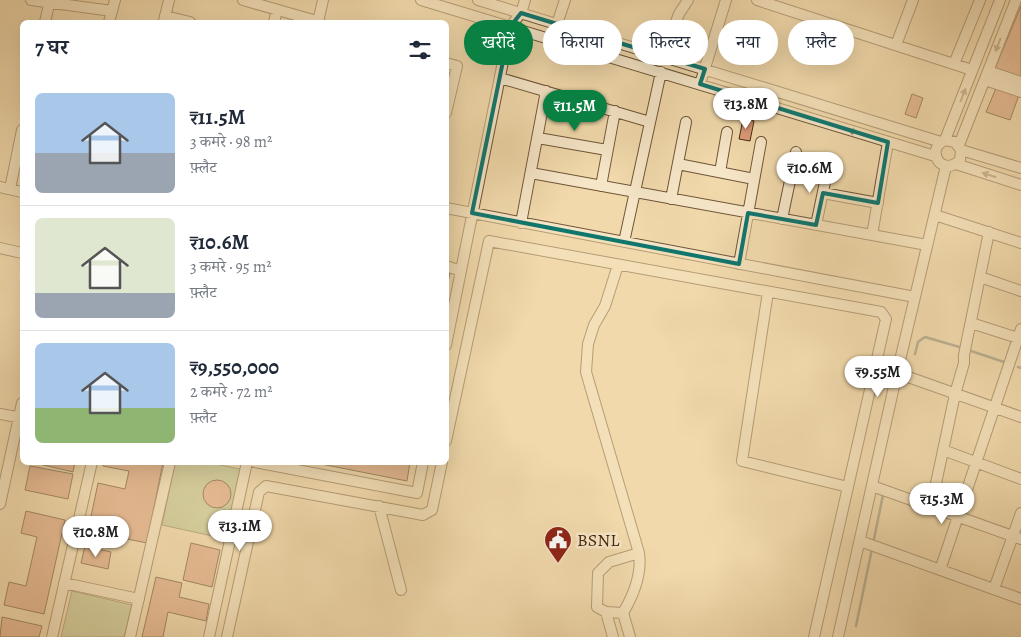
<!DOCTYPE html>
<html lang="hi">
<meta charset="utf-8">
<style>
:root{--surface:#fff;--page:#f2f2f3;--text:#1f2937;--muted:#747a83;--line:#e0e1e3;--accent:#0b8043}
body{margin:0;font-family:Alegreya,"Noto Serif Devanagari",serif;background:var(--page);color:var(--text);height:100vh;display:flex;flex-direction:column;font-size:19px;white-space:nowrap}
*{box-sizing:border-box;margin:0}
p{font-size:16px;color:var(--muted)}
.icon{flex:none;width:28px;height:28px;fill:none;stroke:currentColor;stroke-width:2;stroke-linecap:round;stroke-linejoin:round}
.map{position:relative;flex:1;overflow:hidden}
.sheet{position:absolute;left:20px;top:20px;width:429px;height:445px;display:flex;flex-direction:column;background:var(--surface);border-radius:8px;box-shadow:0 5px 20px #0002}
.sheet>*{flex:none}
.top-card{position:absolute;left:464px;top:20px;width:475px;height:45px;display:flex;gap:10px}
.price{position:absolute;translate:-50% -42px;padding:0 11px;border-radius:18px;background:#fff;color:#222;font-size:16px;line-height:32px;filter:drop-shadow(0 1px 2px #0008)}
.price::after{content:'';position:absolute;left:50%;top:30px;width:15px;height:11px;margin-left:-8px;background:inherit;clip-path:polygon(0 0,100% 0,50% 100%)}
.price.selected{background:var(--accent);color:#fff}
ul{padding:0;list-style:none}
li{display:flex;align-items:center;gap:15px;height:125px;padding:0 15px}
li+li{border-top:1px solid var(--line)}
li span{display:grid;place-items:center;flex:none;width:140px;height:100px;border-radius:8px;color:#555}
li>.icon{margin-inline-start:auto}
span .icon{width:60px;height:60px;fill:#fffc;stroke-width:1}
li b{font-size:21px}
h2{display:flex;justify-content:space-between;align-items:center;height:60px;padding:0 15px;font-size:21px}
.chip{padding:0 18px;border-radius:22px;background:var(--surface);box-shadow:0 5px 20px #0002;font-size:18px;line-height:45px}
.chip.selected{background:var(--accent);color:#fff}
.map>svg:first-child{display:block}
.green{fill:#b7c08c;stroke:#7e744e}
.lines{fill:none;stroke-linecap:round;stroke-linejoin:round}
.stream{stroke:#7b7f72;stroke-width:2.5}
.building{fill:#dc9978;stroke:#442910}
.minor-casing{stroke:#6f5537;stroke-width:12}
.minor{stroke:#f6e6c8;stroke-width:10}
.oneway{fill:#9d886c}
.marked{fill:none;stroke:#0f766e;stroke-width:4;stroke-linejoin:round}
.labels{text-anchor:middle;stroke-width:5;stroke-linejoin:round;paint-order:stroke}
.poi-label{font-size:18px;fill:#442910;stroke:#f6e6c8;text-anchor:start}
</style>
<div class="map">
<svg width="1021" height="637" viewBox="0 0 1021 637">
<rect width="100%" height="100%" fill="#f1d9ab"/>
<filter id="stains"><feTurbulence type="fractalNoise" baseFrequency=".004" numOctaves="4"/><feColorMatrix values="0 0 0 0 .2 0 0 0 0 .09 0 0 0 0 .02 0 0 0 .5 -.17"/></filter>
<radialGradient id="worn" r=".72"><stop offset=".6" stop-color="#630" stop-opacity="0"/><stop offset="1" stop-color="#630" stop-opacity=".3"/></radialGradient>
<path class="green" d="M175,463H211L240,469L226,539L162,525Z
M72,591L132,605L124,637H61Z"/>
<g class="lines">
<path class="stream" d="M968,350L1004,362
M915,354L918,342L925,337L963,348
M1018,367L1021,368
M873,544L883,495
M856,626L872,549"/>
</g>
<path class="building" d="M1021,6V82L993,73Z
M996,88L1019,95L1010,120L986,112Z
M912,94L923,98L916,118L905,114Z
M743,119L754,121L750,141L739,139Z
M446,273H450L446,291Z
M31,462H75L73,472Z
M104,462H163L147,543L88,531L98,483L125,489L129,471L103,466Z
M311,462H410L407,481Z
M30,466L73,474L68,499L25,490Z
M203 494a14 14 0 1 1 28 0a14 14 0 1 1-28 0Z
M26,511L65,520L44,614L4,605L9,582L26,586L37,537L21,533Z
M191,543L220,550L212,587L183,580Z
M85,546L111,552L108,569L81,563Z
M156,577L182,583L179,597L209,604L206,621L168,612L163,637H142Z
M2,617L42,626L39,637H0Z"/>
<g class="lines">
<defs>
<path id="minor" d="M31,0L112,11
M243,0L320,22
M421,0L935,156
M478,0L941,142
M757,0L972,70
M165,16L190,22
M164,21L169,0
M45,22L50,0
M109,22L115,0
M274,22L277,10
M318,22L323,0
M557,24L565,0
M896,45L913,0
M663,56L679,14L688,0
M446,63L457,66L446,113
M954,64L980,0
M988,71L1021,82
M500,78L650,122
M985,80L1021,92
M700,84L726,0
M538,138L607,150
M945,140L955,142L961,150L960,160C953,167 946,168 939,162C933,153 935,145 945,140L1000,0
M959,145L1016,0
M961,150L1021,168
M678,164L754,179
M956,164L1021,185
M720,172L727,132
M531,173L927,245
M601,186L615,111
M0,187L22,192
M10,189L22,130
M823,193L878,203
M671,199L686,122
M446,208L915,297
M935,215L1021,243
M782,219L796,152
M521,223L546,91
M816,225L828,168
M872,235L888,142
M624,242L661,72
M0,248L22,253
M739,264L761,142
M618,265L605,306L594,325L588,344L586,372L639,553
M446,266L461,271
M980,277L1021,291
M768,292L742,461L848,487
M971,323L1018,338
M446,345L510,27L521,13L525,0
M897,373L1021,417
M0,414L22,418
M446,441L489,241L881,312L886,319L814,637
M943,450L1021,479
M255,462L417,493L423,462
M872,486L1021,539
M0,504L22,403
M379,506L401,590
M931,507L955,394L964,363V355L989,232
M860,541L1021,599
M639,553C642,573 633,596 623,613L606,612L597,607L598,573L609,562Z
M940,570L1021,329
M64,583L139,599
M994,589L1021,513
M606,612L613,637
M623,613L630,637
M52,637L92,462
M130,637L170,462
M209,637L247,462
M227,637L259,492L266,486L423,515L432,510L442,462
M838,637L897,373L946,166"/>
</defs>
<use href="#minor" class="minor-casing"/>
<use href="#minor" class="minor"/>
</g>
<defs><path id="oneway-solid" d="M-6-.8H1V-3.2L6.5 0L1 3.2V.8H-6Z" transform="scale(1.25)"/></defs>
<g class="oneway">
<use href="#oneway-solid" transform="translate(998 45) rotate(111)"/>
<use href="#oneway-solid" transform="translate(963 95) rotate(-69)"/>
<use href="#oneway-solid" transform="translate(855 132) rotate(-163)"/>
<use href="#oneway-solid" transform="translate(989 175) rotate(-162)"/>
</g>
<path d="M0 0H1021V637H0ZM521,13L705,69L700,84L888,142L878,203L823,193L816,225L748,213L739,264L472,213L510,27Z" fill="#f1d9ab" fill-opacity=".55" fill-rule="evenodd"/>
<path class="marked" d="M521,13L705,69L700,84L888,142L878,203L823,193L816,225L748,213L739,264L472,213L510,27Z"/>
<defs>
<symbol id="civic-pin" viewBox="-11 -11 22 30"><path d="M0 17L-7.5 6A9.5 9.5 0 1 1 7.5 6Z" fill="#8f2418" stroke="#f6e6c8"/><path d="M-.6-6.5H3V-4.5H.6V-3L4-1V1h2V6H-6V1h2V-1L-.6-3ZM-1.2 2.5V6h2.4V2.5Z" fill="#fff"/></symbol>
</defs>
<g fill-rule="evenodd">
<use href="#civic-pin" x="542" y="524" width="32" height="43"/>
</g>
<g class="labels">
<g class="poi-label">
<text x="577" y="546">BSNL</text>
</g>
</g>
<rect width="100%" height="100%" filter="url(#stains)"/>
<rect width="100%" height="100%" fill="url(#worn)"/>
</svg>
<b class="price" style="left:746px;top:130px">₹13.8M</b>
<b class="price selected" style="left:575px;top:132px">₹11.5M</b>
<b class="price" style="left:810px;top:194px">₹10.6M</b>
<b class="price" style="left:878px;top:398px">₹9.55M</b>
<b class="price" style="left:942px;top:525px">₹15.3M</b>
<b class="price" style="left:240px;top:552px">₹13.1M</b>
<b class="price" style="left:96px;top:558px">₹10.8M</b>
<div class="top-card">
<a class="chip selected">खरीदें</a>
<a class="chip">किराया</a>
<a class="chip">फ़िल्टर</a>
<a class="chip">नया</a>
<a class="chip">फ़्लैट</a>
</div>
<section class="sheet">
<h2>7 घर<svg class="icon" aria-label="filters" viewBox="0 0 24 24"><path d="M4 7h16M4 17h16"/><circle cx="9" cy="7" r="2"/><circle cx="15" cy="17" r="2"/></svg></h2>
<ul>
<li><span style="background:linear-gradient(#a9c7e8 60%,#9aa5b1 0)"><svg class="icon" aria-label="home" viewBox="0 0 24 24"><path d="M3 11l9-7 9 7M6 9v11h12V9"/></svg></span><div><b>₹11.5M</b><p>3 कमरे · 98 m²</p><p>फ़्लैट</p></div></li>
<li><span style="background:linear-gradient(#dfe7d0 75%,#9aa5b1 0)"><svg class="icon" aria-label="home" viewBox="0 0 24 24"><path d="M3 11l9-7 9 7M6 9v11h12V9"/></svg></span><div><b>₹10.6M</b><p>3 कमरे · 95 m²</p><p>फ़्लैट</p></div></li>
<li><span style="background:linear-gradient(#a9c7e8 65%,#8fb573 0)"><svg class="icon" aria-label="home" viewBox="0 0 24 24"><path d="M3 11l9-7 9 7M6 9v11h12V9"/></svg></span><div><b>₹9,550,000</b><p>2 कमरे · 72 m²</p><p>फ़्लैट</p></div></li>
</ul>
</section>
</div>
